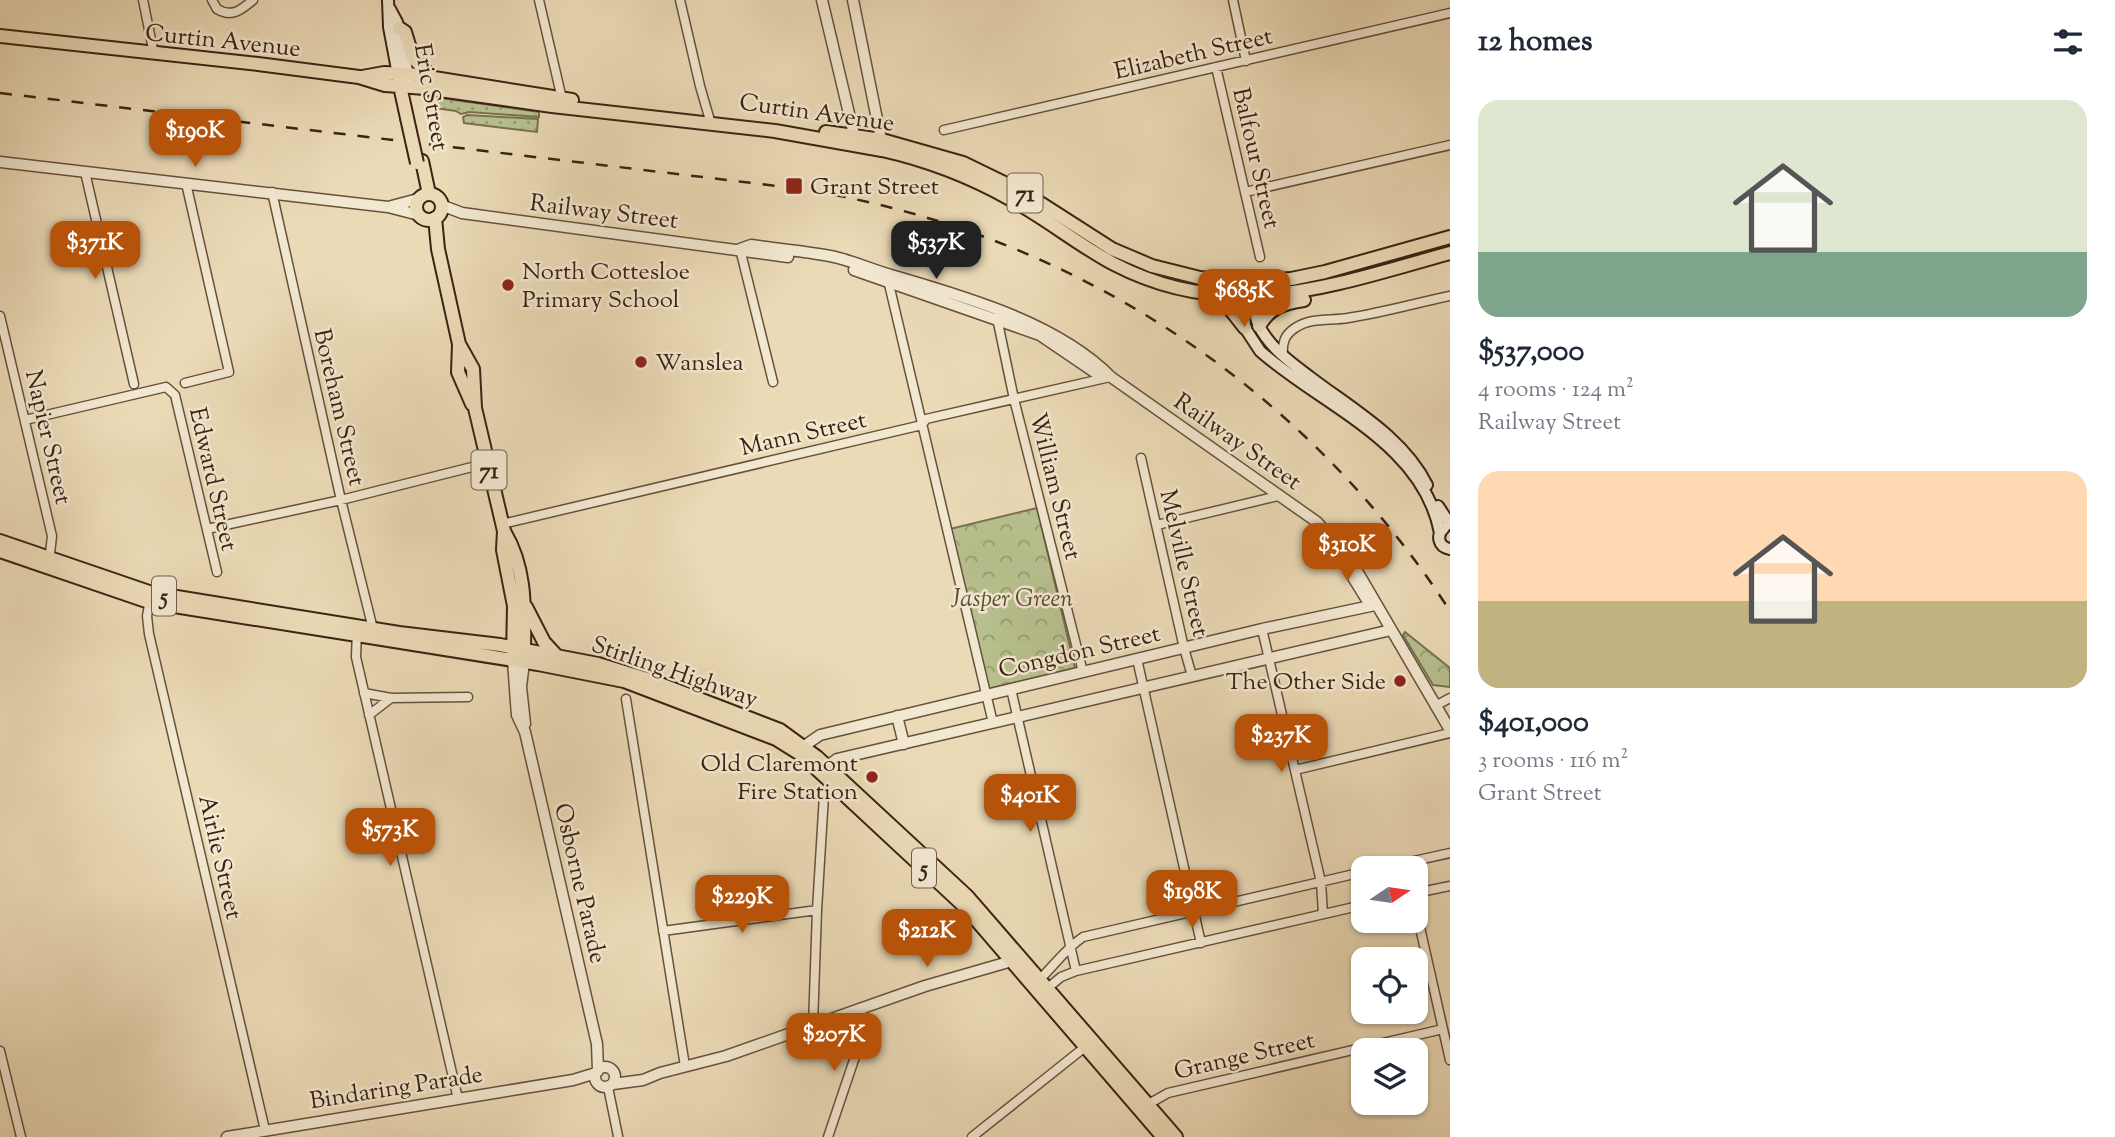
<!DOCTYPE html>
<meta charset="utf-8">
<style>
:root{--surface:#fff;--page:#f6f6f7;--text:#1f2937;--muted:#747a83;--accent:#b45309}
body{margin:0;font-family:"Sorts Mill Goudy",serif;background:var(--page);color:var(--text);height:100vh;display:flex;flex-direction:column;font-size:26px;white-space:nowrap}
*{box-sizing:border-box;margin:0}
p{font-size:23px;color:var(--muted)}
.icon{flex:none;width:38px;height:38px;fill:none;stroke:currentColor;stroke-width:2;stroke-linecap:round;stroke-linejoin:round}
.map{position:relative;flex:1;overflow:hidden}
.drawer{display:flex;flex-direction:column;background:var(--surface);width:665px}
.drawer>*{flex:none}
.needle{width:46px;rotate:77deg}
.fabs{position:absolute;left:1351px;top:856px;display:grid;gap:14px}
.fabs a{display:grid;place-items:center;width:77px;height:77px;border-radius:14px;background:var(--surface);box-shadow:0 2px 5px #0004;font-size:35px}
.price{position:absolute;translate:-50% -60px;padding:0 16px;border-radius:14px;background:var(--accent);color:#fff;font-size:23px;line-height:46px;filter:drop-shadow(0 2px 4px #0008)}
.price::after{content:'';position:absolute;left:50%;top:42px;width:21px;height:16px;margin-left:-10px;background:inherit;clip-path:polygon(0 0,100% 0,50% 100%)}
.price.active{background:#222;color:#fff}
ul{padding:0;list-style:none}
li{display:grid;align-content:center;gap:14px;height:371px;padding:0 28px}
li span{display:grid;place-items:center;height:217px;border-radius:21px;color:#555}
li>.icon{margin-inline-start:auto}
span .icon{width:126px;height:126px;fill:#fffc;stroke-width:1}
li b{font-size:30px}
h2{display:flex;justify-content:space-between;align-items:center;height:84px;padding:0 28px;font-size:30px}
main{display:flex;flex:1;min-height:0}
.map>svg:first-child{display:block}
.grass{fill:url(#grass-dots);stroke:#797150;stroke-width:2}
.park{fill:url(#park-crowns);stroke:#797150;stroke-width:2}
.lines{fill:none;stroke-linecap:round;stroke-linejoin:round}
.minor-casing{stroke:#67503c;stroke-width:11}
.tertiary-casing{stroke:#67503c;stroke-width:13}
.secondary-casing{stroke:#3b2213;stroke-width:14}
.primary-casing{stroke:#3b2213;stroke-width:16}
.trunk-casing{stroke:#3b2213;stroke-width:16}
.minor{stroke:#f2e7d0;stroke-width:8}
.tertiary{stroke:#f2e7d0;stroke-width:10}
.secondary{stroke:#f2e7d0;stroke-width:10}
.primary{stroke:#ebdab6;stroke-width:12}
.trunk{stroke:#ebdab6;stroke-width:12}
.rail{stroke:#3b2213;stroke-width:2.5;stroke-dasharray:12 12;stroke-linecap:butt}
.primary-bridge-casing{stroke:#3b2213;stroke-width:16;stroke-linecap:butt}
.primary-bridge{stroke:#ebdab6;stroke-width:12}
.poi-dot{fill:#8f2418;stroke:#f2e7d0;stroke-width:2.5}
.labels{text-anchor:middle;stroke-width:5;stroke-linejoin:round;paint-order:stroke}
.shield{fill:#f2e7d0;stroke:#725d4c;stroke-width:2}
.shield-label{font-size:23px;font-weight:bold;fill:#3b2213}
.street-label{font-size:24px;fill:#3b2213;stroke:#f2e7d0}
.poi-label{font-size:24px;fill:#3b2213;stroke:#f2e7d0;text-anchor:start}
.park-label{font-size:24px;font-style:italic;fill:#5a4a32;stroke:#f2e7d0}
</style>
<main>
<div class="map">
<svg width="1450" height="1137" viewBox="0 0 1450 1137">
<defs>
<pattern id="grass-dots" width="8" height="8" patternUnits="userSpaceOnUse" patternTransform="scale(1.75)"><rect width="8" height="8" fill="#b7c08e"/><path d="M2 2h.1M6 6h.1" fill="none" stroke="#969c73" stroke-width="1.8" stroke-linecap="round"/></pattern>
<pattern id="park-crowns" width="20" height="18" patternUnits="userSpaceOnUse" patternTransform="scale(1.75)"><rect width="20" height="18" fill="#b7c08e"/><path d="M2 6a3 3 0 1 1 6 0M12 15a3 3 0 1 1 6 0" fill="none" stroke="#969c73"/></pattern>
</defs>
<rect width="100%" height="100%" fill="#ebdab6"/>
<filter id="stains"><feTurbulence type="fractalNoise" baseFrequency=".00286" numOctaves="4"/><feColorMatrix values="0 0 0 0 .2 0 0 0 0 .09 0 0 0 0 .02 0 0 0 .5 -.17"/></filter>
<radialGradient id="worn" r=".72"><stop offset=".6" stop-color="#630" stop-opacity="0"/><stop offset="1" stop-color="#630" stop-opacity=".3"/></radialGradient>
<path class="grass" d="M427,96L539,112V117L469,112L461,114L456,111L435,108Z
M467,115L538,119L537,132L464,123L463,117Z"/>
<path class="park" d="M1037,508L1075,668L988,689L950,529Z
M1405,632L1450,668V687L1433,685L1403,635Z"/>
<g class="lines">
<defs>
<path id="minor" d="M143,0L154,54
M212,0L217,9C232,18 241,10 253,0
M539,0L562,99
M680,0L700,86L711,124
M1233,0L1246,61
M1216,67L1260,257
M944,130L1450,13
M85,172L134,384
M272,192L341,500L373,629
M1245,192L1450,145
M740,249L773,382
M888,280L993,723
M0,316L52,536L49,562
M997,318L1014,399L1083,672
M1283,356C1282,344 1284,335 1295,328C1311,317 1330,321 1348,318C1382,313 1416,303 1450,296
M185,383L229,372L186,183
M25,420L166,387L175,395L217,572
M1141,458L1184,648L1192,676
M502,524L922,425L926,419L1110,377
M1157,525L1278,496
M207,529L341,500L488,463
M150,600L147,616L149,634L265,1130
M1262,629L1321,882L1323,914
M357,630L356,657L458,1099
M1137,659L1201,943
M1011,689L1076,971
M364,693L391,698L468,697
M626,699L685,1066
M1435,706L1450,698
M369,715L391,698
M1295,770L1450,733
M1382,868L1450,853
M1416,893L1450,886
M1416,910L1450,1060
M663,931L817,910
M1038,981C1053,967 1065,949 1083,937L1363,872
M1044,991L1061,977L1076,971L1363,905
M813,1025L817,910L824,795
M0,1051L21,1137
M608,1087L618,1136
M1145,1106L1168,1093L1443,1029
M828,1137L861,1039L864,1025L860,1008
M972,1137L1085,1047"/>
<path id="tertiary" d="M822,0L856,143
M853,0L882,144
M0,162L388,207L419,215
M441,205L462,213L788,257
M388,207L418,199
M740,249L751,245C777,249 804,251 830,256C851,260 870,269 891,275C962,296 1057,322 1111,377L1317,522L1337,545L1343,547L1450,730
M854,270L1040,335L1096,373L1110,376
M1337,545L1338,553L1367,600L1375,605
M513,660L516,703L517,715L525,732L597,1044L598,1071
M524,662L521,687L525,724
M897,716L904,744
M802,751L807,744L820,735L1262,629L1375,605
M822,771L837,759L1391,630
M595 1077a10 10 0 1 1 20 0a10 10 0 1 1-20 0Z
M613,1084L643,1080L660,1073L726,1056L925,986L1005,963L1010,959
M227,1137L573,1080L596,1073"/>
<path id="secondary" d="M388,0L389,27L399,80
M390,9L397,22L409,80
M1242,282L1245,328L1260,351C1322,406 1423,442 1440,533
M1253,287C1254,299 1253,312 1258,324C1269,347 1290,362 1310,377C1352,409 1403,437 1427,485
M1438,506L1450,524
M1444,528C1436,535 1438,547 1450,549"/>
<path id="primary" d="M399,28L405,32L413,58L432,77
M0,36L258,64L359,77L385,85L425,88L552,106L775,131L882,150
M362,77L384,73L409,74L572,100
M400,86L407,118
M826,132L882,140
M422,161L429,194
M416 207a13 13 0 1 1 26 0a13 13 0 1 1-26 0Z
M435,218L438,249L459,344L473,369L475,408L504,531L503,550L514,606L513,656
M459,345L458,372L472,404
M504,531C528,571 524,614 524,658"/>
<path id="trunk" d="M882,140L963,163L1023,192L1112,249L1152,266L1200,278L1242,282L1291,279L1325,272L1450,237
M882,150C927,160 969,176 1010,199C1046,218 1078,245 1114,264C1231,325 1333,285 1450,253
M1219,295L1245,328
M1259,326C1270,307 1284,303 1304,300
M0,541L152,593L399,633L500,645L598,664L650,680L780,730L817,757L967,896L1176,1137
M0,551L149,602L538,664L624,681L776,739L800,754L821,773L965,907L1163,1137
M526,607L544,642L556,655"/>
</defs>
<use href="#minor" class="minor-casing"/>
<use href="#tertiary" class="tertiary-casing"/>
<use href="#secondary" class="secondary-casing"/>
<use href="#primary" class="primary-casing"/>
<use href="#trunk" class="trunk-casing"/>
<use href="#minor" class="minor"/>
<use href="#tertiary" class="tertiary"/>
<use href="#secondary" class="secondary"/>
<use href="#primary" class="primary"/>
<use href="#trunk" class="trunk"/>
<path class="rail" d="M0,93L794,188C1063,228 1302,382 1450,611"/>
<defs>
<path id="primary-bridge" d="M407,118L417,163"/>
</defs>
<use href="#primary-bridge" class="primary-bridge-casing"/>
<use href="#primary-bridge" class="primary-bridge"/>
</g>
<g class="poi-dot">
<rect x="785" y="177" width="18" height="18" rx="3.5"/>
<circle cx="508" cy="285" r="7"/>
<circle cx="641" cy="362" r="7"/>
<circle cx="1400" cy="681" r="7"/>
<circle cx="872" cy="777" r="7"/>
</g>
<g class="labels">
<g class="shield">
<rect x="1007.5" y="173.5" width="35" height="39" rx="5"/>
<rect x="471.5" y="450.5" width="35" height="39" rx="5"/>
<rect x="152" y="576.5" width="24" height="39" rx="5"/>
<rect x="912" y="848.5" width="24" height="39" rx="5"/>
</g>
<g class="shield-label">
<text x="1025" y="201">71</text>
<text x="489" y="478">71</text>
<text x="164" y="604">5</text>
<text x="924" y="876">5</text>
</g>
<g class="street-label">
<text transform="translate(223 40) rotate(6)" y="8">Curtin Avenue</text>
<text transform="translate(1193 53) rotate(-13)" y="8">Elizabeth Street</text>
<text transform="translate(432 97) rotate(80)" y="8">Eric Street</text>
<text transform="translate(817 112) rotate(8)" y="8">Curtin Avenue</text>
<text transform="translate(1257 158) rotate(77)" y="8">Balfour Street</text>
<text transform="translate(604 211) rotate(7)" y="8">Railway Street</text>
<text transform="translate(340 407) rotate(77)" y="8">Boreham Street</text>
<text transform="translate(803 433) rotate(-13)" y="8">Mann Street</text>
<text transform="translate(49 437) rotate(77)" y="8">Napier Street</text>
<text transform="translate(1238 441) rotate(35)" y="8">Railway Street</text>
<text transform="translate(214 479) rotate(77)" y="8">Edward Street</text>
<text transform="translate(1056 486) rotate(76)" y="8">William Street</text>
<text transform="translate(1185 563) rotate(77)" y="8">Melville Street</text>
<text transform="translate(1079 651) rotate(-13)" y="8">Congdon Street</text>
<text transform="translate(675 671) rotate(19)" y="8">Stirling Highway</text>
<text transform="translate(221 857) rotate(77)" y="8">Airlie Street</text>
<text transform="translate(581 883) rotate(77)" y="8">Osborne Parade</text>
<text transform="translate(1244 1055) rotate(-13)" y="8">Grange Street</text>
<text transform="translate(396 1087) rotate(-9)" y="8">Bindaring Parade</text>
</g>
<g class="poi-label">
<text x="810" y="194">Grant Street</text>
<text x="522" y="279">North Cottesloe<tspan x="522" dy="28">Primary School</tspan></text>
<text x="655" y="370">Wanslea</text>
<text x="1386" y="689" text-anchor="end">The Other Side</text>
<text x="858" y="771" text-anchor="end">Old Claremont<tspan x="858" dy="28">Fire Station</tspan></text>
</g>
<g class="park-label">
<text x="1012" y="606">Jasper Green</text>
</g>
</g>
<rect width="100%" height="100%" filter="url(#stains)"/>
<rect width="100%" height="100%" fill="url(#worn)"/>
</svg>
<div class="fabs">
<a><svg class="needle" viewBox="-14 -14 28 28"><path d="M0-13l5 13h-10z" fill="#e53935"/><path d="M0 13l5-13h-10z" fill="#747a83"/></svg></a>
<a><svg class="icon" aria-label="locate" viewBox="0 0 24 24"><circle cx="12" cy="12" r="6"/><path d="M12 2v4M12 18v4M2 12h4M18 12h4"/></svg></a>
<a><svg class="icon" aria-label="layers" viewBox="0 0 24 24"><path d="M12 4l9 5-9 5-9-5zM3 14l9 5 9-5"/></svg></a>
</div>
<b class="price" style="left:195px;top:169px">$190K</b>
<b class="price" style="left:95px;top:281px">$371K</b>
<b class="price active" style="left:936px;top:281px">$537K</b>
<b class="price" style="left:1244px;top:329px">$685K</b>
<b class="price" style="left:1347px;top:583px">$310K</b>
<b class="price" style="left:1281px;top:774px">$237K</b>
<b class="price" style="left:1030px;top:834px">$401K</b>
<b class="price" style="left:390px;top:868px">$573K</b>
<b class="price" style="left:1192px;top:930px">$198K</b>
<b class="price" style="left:742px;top:935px">$229K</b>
<b class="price" style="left:927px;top:969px">$212K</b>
<b class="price" style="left:834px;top:1073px">$207K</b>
</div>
<section class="drawer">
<h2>12 homes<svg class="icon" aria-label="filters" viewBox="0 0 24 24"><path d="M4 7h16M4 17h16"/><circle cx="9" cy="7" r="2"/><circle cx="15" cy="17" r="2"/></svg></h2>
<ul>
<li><span style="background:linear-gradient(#dfe7d0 70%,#7fa58c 0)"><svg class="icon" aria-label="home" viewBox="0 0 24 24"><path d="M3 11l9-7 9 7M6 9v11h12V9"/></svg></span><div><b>$537,000</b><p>4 rooms · 124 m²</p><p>Railway Street</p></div></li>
<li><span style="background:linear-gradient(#ffd9b3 60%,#c2b280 0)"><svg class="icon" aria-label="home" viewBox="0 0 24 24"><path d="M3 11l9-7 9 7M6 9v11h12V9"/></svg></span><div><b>$401,000</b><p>3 rooms · 116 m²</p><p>Grant Street</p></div></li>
</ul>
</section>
</main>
